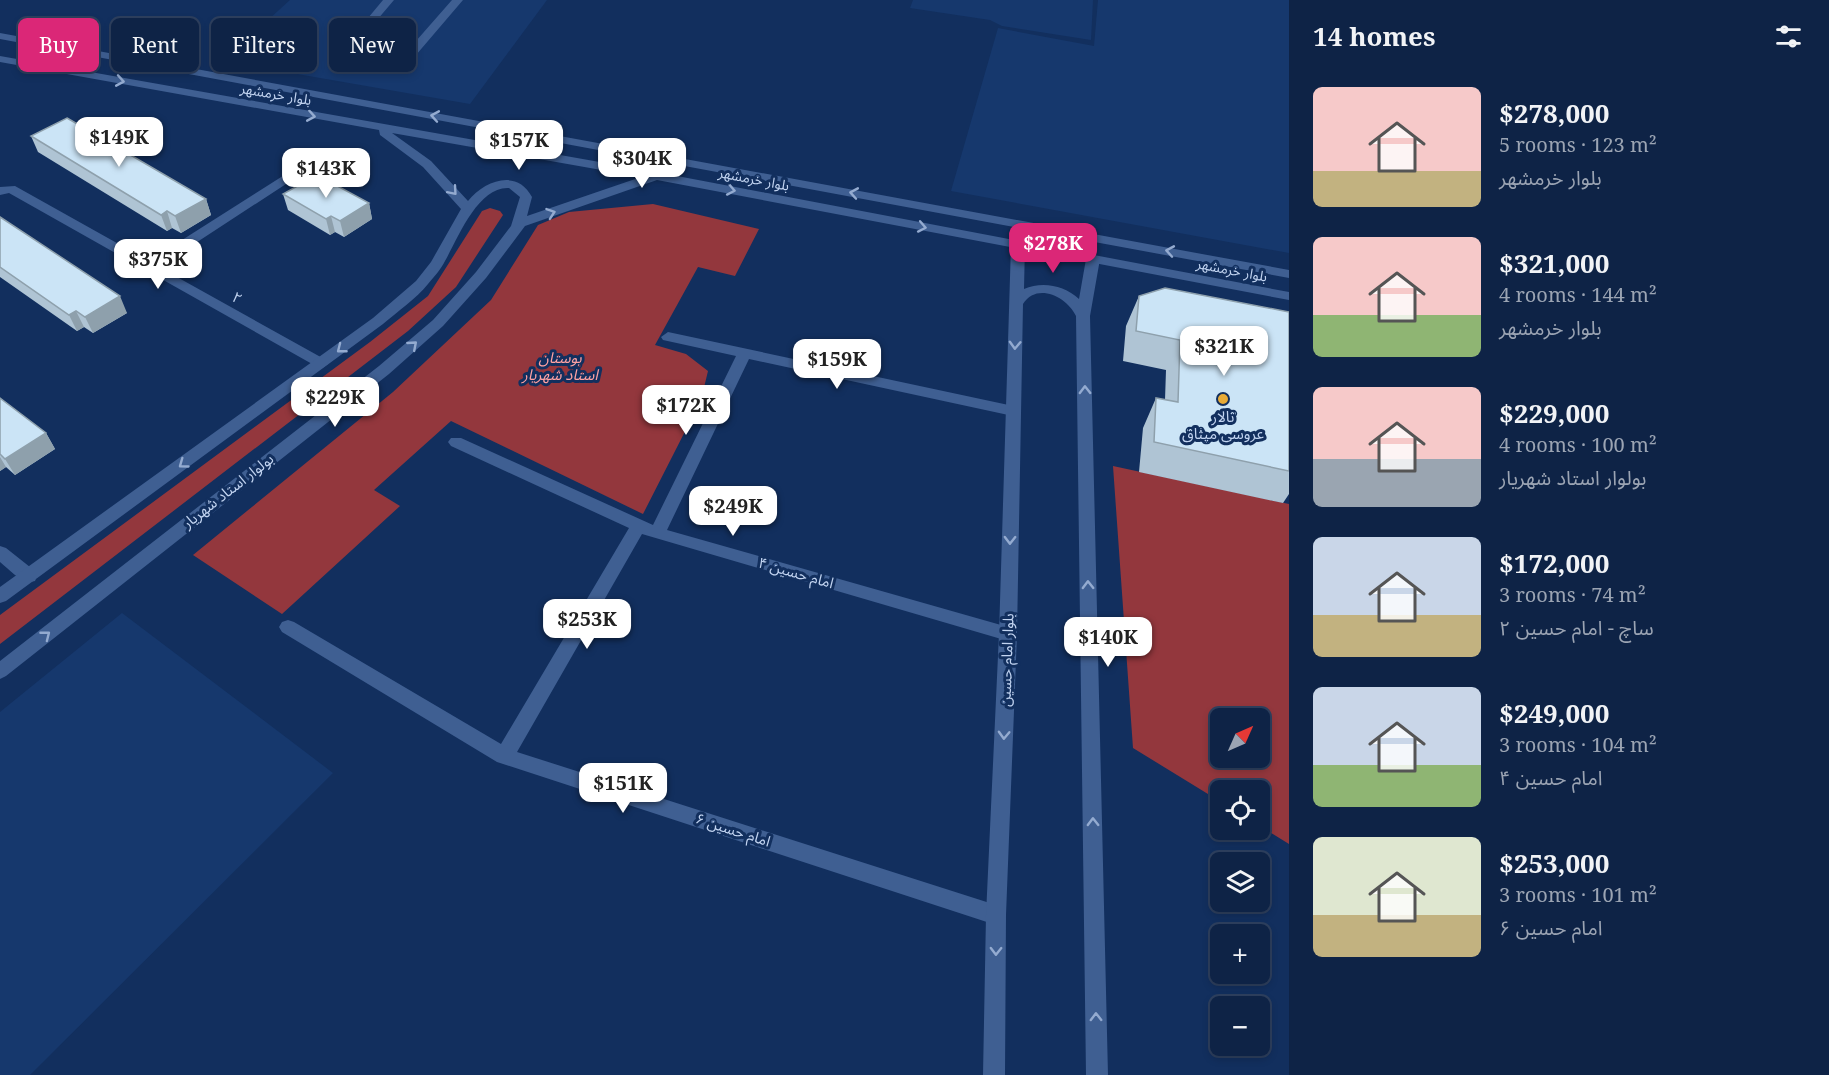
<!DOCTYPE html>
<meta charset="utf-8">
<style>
:root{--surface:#0e2346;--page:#1c2f51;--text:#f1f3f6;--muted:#9ba4b3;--line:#2e405f;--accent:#db2777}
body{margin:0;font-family:"Noto Serif","Noto Sans Arabic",serif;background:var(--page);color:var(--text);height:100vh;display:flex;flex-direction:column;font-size:22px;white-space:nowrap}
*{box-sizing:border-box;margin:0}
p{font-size:20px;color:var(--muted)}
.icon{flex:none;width:33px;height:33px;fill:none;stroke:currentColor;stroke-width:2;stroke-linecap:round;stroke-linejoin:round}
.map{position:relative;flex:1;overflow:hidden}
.details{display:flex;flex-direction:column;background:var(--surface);width:540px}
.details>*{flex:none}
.banner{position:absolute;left:18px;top:18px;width:570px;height:54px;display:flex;gap:12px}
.needle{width:39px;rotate:45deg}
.fabs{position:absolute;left:1210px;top:708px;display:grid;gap:12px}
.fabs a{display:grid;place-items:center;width:60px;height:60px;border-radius:9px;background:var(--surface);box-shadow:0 3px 9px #0003,0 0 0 2px var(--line);font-size:30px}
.price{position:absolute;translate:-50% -51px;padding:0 14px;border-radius:12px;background:#fff;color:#222;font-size:20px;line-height:39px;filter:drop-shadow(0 2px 3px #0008)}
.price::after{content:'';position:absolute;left:50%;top:36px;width:18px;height:14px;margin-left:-9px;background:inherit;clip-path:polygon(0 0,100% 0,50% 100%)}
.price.selected{background:var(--accent);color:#fff}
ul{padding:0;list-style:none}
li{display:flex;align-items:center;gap:18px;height:150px;padding:0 24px}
li span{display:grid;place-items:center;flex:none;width:168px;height:120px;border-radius:9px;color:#555}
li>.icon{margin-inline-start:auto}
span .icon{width:72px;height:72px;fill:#fffc;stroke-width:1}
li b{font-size:26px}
h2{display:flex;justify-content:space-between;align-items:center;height:72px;padding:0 24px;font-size:26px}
.pill{padding:0 21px;border-radius:9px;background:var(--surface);box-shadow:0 3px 9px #0003,0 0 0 2px var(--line);font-size:21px;line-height:54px}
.pill.selected{background:var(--accent);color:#fff}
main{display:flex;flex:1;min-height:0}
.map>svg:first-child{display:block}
.built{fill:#16386d}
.green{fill:#93373d;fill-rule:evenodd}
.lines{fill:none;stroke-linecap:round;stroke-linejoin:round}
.service{fill:#3f5f92;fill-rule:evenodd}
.minor{fill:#3f5f92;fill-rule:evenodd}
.tertiary{fill:#3f5f92;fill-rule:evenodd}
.secondary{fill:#3f5f92;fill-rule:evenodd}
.wall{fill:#afc4d4}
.shaded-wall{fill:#8ea0ac}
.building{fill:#cbe4f6;stroke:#8ea0ac;stroke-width:1.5}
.oneway{stroke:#94abd0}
.poi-dot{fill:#e8ab37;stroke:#122f5e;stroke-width:2}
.labels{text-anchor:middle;stroke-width:6;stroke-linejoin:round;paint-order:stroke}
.far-street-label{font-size:14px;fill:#c2d4f1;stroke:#122f5e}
.street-label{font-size:15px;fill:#c2d4f1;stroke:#122f5e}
.park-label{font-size:15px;font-style:italic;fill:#ffa2a3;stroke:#122f5e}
.poi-label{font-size:15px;fill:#c2d4f1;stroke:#122f5e}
</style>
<main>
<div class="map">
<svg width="1289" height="1075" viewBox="0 0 1289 1075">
<rect width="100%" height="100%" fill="#122f5e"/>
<path class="built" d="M290,0H547L470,104L223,61Z
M913,0H1093L1091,40L1002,26L990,20L910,8Z
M1098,0H1289V253L951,191L998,28L1094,46Z
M122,613L333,773L30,1075H0V712Z"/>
<path class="green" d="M653,204L759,229L735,276L698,267L655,345L686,354L708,371L701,400L643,514L451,421L374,490L400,506L282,614L193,555L393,392L491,300L538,225L569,212Z
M490,208L500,211L503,215L456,287L408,331L0,644V615L370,342L428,296L482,211Z
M1113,466L1289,504V844L1260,826V790H1221V802L1133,748ZM1221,718H1260V758H1221Z"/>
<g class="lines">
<path class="service" d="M383,0H394L360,40L409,49L452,0H463L416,55L412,56L353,45L348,42Z"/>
<path class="minor" d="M308,160L312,161L314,164L312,167L159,267L326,360L328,364L321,369L9,193L0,195V187L15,186L149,261Z
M668,332L1018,407L1021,411L1018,415L1013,416L749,359L667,530L1008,627L1014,629L1017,634L1014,639L1008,641L642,534L517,752L996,905L1003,908L1006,915L1003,922L996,925L497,762L282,632L279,627L282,622L288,620L294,622L501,744L629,528L451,446L448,442L451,438H461L653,525L736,356L663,340L661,337Z
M0,546L6,548L35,571L37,576L35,581C22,585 10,570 0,562Z"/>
<path class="tertiary" d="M0,33L1289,270V278L0,39Z
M0,56L656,172L1289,292V300L657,180L525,226L486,278L443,326L389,374L6,676L0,679V661L379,366L433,320L476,272L511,226L520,197L509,188C478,186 458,238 445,261C441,269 434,277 428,284C416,299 398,311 383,324L6,601L0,603V587L373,318L416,281L431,262L461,209L423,167L380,135L379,130L0,62ZM392,133L641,177L527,216L532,197C517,168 484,181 468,201L431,161Z"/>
<path class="secondary" d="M1018,241L1025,245L1024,289C1042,281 1064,285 1079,299L1086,259L1093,255L1100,259L1090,316L1108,1075H1086L1076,316C1067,297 1037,282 1023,304L1017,634L1006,915L1005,1075H983L986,915L999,634L1011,245Z"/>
</g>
<path class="wall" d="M31,136L206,199L211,215L181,233L172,228L167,231L38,152Z
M283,194L369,203L372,219L344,237L335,232L330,235L288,210Z
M0,217L127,313L93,333L84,327L77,331L0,277Z
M1139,296L1289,312V494L1283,503L1139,472L1143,428L1156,398L1165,400L1166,370L1123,361L1126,326Z
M0,398L46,433L55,449L15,475L6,467L0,471Z"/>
<path class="shaded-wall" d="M206,199L211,215L181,233L175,216Z
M369,203L372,219L344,237L340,221Z
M167,211L172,228L167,231L161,215Z
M331,216L335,232L330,235L326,219Z
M120,296L127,313L93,333L85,317Z
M76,311L84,327L77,331L69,315Z
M46,433L55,449L15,475L5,459Z
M0,457L6,467L0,471Z"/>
<path class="building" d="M67,118L206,199L175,216L167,211L161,215L31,136Z
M317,175L369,203L340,221L331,216L326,219L283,194Z
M0,217L120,296L85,317L76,311L69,315L0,267Z
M1165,288L1289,312V471L1154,442L1156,398L1178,402L1180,340L1136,331L1139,296Z
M0,398L46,433L5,459L0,454Z"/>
<defs><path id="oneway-chevron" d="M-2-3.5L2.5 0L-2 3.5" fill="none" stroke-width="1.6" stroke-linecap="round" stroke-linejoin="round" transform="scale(1.5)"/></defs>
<g class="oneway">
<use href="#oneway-chevron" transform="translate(120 81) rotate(10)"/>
<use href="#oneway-chevron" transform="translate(311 116) rotate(10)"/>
<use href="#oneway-chevron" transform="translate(435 116) rotate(-170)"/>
<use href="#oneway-chevron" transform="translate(731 190) rotate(11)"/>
<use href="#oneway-chevron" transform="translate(453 191) rotate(49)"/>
<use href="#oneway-chevron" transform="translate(854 193) rotate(-170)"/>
<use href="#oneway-chevron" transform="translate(551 213) rotate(-19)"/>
<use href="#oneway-chevron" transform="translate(922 227) rotate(11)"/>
<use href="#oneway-chevron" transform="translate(1170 251) rotate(-170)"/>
<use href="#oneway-chevron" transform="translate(413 345) rotate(-41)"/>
<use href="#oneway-chevron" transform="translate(1015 345) rotate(92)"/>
<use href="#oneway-chevron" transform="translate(341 349) rotate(142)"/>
<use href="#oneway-chevron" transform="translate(1085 390) rotate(-91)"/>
<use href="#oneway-chevron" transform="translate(183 464) rotate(144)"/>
<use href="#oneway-chevron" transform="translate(1010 540) rotate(91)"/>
<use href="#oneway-chevron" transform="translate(1088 585) rotate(-91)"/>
<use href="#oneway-chevron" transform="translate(46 635) rotate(-38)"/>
<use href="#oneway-chevron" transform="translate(1004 735) rotate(92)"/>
<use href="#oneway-chevron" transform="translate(1093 822) rotate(-91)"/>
<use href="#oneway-chevron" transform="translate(996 951) rotate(91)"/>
<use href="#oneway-chevron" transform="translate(1096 1017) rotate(-91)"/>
</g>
<circle class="poi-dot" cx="1223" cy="399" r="6"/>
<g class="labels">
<g class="far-street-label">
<text transform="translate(276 94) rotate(10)" y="5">بلوار خرمشهر</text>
<text transform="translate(754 179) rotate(11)" y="5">بلوار خرمشهر</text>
<text transform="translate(1232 270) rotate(11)" y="5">بلوار خرمشهر</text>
</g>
<g class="street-label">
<text transform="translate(237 298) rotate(30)" y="5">۲</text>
<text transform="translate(228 491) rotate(-38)" y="5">بولوار استاد شهریار</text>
<text transform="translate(796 573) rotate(16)" y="5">امام حسین ۴</text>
<text transform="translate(1007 660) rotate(-88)" y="5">بلوار امام حسین</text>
<text transform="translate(733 830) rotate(18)" y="5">امام حسین ۶</text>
</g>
<g class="park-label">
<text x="560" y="363">بوستان<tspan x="560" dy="17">استاد شهریار</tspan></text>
</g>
<g class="poi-label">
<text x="1223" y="422">تالار<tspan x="1223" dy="17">عروسی میثاق</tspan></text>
</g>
</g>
</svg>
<div class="fabs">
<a><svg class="needle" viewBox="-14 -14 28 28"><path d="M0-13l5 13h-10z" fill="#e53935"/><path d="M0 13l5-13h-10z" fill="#9ba4b3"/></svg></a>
<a><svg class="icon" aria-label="locate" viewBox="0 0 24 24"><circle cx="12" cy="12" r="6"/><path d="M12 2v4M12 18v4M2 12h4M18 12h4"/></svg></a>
<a><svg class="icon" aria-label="layers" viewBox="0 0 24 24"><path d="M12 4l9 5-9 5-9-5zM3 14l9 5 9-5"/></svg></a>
<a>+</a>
<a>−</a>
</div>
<b class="price" style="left:119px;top:168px">$149K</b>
<b class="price" style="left:519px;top:171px">$157K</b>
<b class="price" style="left:642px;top:189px">$304K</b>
<b class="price" style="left:326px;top:199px">$143K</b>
<b class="price selected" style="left:1053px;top:274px">$278K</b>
<b class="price" style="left:158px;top:290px">$375K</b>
<b class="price" style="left:1224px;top:377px">$321K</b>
<b class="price" style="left:837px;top:390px">$159K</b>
<b class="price" style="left:335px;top:428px">$229K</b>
<b class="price" style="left:686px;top:436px">$172K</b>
<b class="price" style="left:733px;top:537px">$249K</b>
<b class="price" style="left:587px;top:650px">$253K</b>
<b class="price" style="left:1108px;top:668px">$140K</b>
<b class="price" style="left:623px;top:814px">$151K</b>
<div class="banner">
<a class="pill selected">Buy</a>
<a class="pill">Rent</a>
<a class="pill">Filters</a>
<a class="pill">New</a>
</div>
</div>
<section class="details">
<h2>14 homes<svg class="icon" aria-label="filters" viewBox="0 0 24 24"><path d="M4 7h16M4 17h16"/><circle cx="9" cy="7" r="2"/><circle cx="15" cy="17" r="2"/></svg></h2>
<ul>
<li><span style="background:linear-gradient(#f6c9c9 70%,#c2b280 0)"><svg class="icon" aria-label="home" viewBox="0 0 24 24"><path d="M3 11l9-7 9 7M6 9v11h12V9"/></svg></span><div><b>$278,000</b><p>5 rooms · 123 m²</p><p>بلوار خرمشهر</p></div></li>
<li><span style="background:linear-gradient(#f6c9c9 65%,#8fb573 0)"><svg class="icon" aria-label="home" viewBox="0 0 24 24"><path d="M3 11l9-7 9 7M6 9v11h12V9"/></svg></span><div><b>$321,000</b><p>4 rooms · 144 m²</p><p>بلوار خرمشهر</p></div></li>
<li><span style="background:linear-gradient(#f6c9c9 60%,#9aa5b1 0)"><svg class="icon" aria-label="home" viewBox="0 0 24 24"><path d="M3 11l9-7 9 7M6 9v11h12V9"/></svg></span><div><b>$229,000</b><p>4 rooms · 100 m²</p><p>بولوار استاد شهریار</p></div></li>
<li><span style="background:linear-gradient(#c9d6e8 65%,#c2b280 0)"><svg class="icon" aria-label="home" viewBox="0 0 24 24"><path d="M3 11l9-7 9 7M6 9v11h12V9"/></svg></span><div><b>$172,000</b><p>3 rooms · 74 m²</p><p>ساچ - امام حسین ۲</p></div></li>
<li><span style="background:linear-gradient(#c9d6e8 65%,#8fb573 0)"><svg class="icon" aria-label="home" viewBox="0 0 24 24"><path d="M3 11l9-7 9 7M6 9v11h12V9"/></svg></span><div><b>$249,000</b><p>3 rooms · 104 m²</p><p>امام حسین ۴</p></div></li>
<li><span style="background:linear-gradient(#dfe7d0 65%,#c2b280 0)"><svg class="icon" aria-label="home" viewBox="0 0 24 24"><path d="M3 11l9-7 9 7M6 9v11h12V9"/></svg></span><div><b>$253,000</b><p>3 rooms · 101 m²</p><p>امام حسین ۶</p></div></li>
</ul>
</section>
</main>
